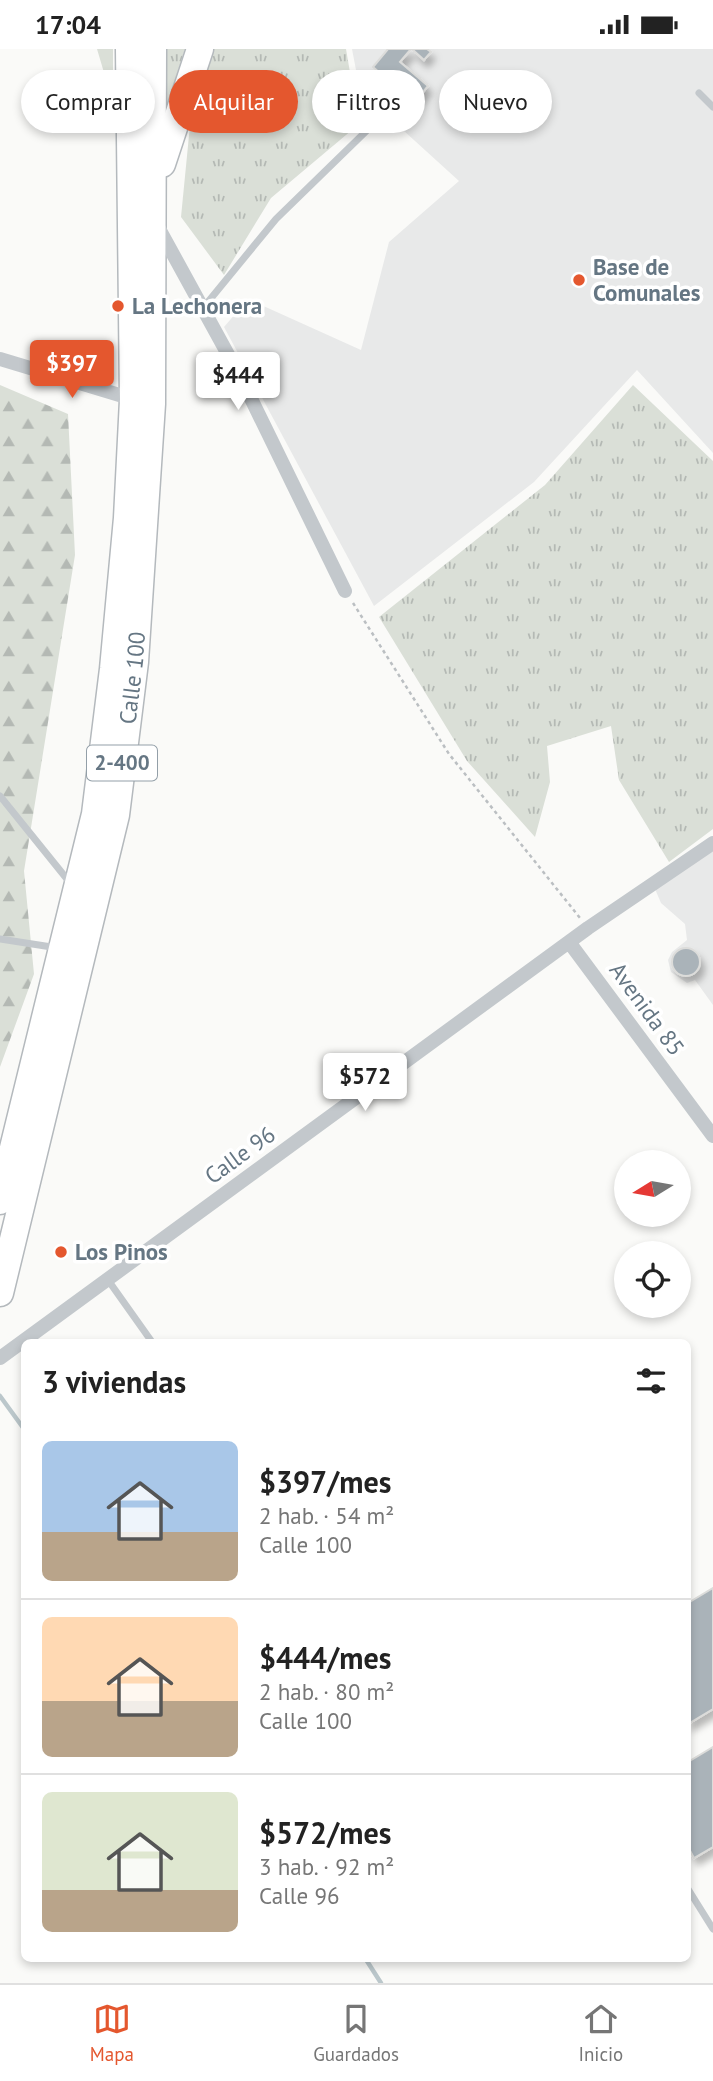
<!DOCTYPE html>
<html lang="es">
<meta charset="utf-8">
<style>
:root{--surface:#fff;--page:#f6f6f6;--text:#222;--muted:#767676;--line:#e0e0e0;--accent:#e4572e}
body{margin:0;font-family:"PT Sans",sans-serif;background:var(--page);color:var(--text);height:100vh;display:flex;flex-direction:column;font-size:26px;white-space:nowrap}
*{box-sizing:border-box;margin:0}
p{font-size:23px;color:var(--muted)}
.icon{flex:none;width:38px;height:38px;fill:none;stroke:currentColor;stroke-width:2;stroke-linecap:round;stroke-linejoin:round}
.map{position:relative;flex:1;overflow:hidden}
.side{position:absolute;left:21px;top:1290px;width:670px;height:623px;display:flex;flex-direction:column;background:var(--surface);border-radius:10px;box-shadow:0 4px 10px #0003}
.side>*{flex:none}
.hud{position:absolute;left:21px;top:21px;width:672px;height:63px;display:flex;gap:14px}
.needle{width:46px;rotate:259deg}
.buttons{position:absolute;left:614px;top:1101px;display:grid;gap:14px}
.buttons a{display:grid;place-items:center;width:77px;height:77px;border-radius:50%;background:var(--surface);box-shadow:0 4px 10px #0003;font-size:35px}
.price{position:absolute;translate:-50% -60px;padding:0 16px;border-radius:7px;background:#fff;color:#222;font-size:23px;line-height:46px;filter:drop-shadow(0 2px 4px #0008)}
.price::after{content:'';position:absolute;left:50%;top:42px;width:21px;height:16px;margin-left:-10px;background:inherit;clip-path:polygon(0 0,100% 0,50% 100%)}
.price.on{background:var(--accent);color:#fff}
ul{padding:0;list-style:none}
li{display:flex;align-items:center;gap:21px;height:175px;padding:0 21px}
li+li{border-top:2px solid var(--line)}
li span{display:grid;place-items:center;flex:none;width:196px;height:140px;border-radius:10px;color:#555}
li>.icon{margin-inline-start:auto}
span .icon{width:84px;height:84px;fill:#fffc;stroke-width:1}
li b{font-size:30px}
h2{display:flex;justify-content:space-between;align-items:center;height:84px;padding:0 21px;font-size:30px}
.chip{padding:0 24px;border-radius:32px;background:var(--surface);box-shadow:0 4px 10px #0003;font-size:24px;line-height:63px}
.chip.on{background:var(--accent);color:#fff}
.status{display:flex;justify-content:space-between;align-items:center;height:49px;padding:0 35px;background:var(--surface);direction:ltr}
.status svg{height:19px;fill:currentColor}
.tab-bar{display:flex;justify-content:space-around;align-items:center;height:98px;border-top:2px solid var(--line);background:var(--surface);font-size:19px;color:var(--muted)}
.tab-bar a{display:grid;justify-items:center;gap:4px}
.tab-bar .on{color:var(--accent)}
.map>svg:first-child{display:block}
.built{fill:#e8e9e9}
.grass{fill:url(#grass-tufts)}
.forest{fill:url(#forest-firs)}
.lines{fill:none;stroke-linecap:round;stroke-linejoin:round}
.stream{stroke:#bbc7cb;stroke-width:4.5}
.building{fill:#aab3b9;stroke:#dcdcda;stroke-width:2;filter:url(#shadow)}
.highway-casing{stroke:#b4b9bd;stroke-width:29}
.path{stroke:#bbbfc2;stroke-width:2.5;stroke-dasharray:3.5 3.5;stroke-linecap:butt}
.lane{stroke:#c3c8cc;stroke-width:7}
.street{stroke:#c3c8cc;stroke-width:14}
.highway{stroke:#fff;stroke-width:26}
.poi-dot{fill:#e4572e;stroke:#fff;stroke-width:2.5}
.labels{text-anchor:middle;stroke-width:7;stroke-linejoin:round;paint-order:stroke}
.shield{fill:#fff;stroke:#939fa8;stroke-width:2}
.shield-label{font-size:21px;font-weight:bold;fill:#657683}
.poi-label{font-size:23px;font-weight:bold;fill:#657683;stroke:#fff;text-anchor:start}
.street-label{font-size:23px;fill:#657683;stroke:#fff}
</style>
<div class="status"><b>17:04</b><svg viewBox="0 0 49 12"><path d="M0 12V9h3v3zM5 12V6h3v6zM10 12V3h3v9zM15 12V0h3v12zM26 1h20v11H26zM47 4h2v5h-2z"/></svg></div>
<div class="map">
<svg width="713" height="1934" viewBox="0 0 713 1934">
<defs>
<pattern id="grass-tufts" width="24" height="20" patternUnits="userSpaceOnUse" patternTransform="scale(1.75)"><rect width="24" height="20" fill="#dadfd7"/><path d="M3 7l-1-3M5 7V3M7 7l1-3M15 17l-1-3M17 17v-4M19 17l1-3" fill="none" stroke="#b4b9b4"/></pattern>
<pattern id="forest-firs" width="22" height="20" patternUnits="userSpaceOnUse" patternTransform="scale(1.75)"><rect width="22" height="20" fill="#dadfd7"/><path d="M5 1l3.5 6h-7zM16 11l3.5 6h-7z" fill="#b4b9b4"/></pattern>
<filter id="shadow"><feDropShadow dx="4" dy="7" stdDeviation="3.5" flood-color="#0004"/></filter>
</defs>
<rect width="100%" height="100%" fill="#fafaf8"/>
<path class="built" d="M352,0H713V404L637,321L534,433L374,557L224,278L248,250L361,301L389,193L459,132L360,42Z
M713,802V956L695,931L687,934L671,923L668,911L672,903L687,891L685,875L661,854L655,840Z"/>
<path class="grass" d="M97,0H113V54Z
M163,0H185L163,69Z
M212,0H346L354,47L371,65L271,149L224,226L181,168L191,66Z
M633,336L713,412V780L669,813L619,731L611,677L547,697L550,733L535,788L467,712L379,568L545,436Z"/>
<path class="forest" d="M0,336L68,365L75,506L24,822L34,925L0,1018Z"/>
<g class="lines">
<path class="stream" d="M0,1347L24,1380
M365,1909L381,1934"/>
</g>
<path class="building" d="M388,0H411L400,13L428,37L414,54L373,18Z
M412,0H427L431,3L424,11Z
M672 913a14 14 0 1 1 28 0a14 14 0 1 1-28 0Z
M713,1539V1660L688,1675V1554Z
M713,1698V1798L694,1809L688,1798V1713Z"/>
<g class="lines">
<defs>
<g id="highway">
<path d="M162,115L200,0"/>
<path d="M0,1152L95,765L113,620L127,469L133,351L129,0"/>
<path id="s1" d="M0,1244L116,766L135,613L152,355L153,0"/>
</g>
</defs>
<use href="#highway" class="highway-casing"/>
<path class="path" d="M353,554L449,705L580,869"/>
<path class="lane" d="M699,44L713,58
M203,259L276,170L393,56
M0,747L71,835
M0,890L58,899
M108,1231L152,1293
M688,1840L713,1880"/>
<path class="street" d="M157,176L242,331L345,542
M0,310L136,351
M569,893L713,1087
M0,1309L588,879L713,794"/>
<use href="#highway" class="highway"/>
</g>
<g class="poi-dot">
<circle cx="579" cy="231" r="7"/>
<circle cx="118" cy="257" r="7"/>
<circle cx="61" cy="1203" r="7"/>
</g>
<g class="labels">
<rect class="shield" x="87" y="696.5" width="70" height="35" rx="5"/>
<g class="shield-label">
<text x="122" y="721">2-400</text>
</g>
<g class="poi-label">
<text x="593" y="226">Base de<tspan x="593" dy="26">Comunales</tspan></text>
<text x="132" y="265">La Lechonera</text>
<text x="75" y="1211">Los Pinos</text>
</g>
<g class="street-label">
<text dy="8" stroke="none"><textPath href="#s1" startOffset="630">Calle 100</textPath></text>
<text transform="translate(647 960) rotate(54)" y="8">Avenida 85</text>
<text transform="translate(240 1106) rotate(-36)" y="8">Calle 96</text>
</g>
</g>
</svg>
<div class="buttons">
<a><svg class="needle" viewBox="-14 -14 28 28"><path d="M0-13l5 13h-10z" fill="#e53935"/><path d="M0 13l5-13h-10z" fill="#767676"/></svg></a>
<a><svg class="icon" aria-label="locate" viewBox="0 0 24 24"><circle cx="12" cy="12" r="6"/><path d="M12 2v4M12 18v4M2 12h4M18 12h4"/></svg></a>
</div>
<b class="price on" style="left:72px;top:351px">$397</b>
<b class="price" style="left:238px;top:363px">$444</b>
<b class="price" style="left:365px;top:1064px">$572</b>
<div class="hud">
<a class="chip">Comprar</a>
<a class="chip on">Alquilar</a>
<a class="chip">Filtros</a>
<a class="chip">Nuevo</a>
</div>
<section class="side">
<h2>3 viviendas<svg class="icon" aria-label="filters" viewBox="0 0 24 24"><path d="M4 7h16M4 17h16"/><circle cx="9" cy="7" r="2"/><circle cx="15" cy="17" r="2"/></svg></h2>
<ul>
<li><span style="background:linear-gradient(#a9c7e8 65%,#b9a48a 0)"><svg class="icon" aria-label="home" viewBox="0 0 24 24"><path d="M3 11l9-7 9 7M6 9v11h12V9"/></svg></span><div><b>$397/mes</b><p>2 hab. · 54 m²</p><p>Calle 100</p></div></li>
<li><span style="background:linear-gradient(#ffd9b3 60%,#b9a48a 0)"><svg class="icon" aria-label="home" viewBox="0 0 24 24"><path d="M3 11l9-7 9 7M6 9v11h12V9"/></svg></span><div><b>$444/mes</b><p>2 hab. · 80 m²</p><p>Calle 100</p></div></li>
<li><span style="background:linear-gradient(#dfe7d0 70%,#b9a48a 0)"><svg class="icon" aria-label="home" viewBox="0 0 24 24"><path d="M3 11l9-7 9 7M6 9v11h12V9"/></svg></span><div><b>$572/mes</b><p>3 hab. · 92 m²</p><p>Calle 96</p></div></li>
</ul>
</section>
</div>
<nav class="tab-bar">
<a class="on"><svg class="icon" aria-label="map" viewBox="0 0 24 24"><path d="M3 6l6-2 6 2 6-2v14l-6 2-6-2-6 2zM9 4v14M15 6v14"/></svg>Mapa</a>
<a><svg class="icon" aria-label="saved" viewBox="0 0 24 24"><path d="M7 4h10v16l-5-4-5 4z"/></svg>Guardados</a>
<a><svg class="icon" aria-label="home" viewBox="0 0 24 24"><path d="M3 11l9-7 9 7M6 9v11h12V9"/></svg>Inicio</a>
</nav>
